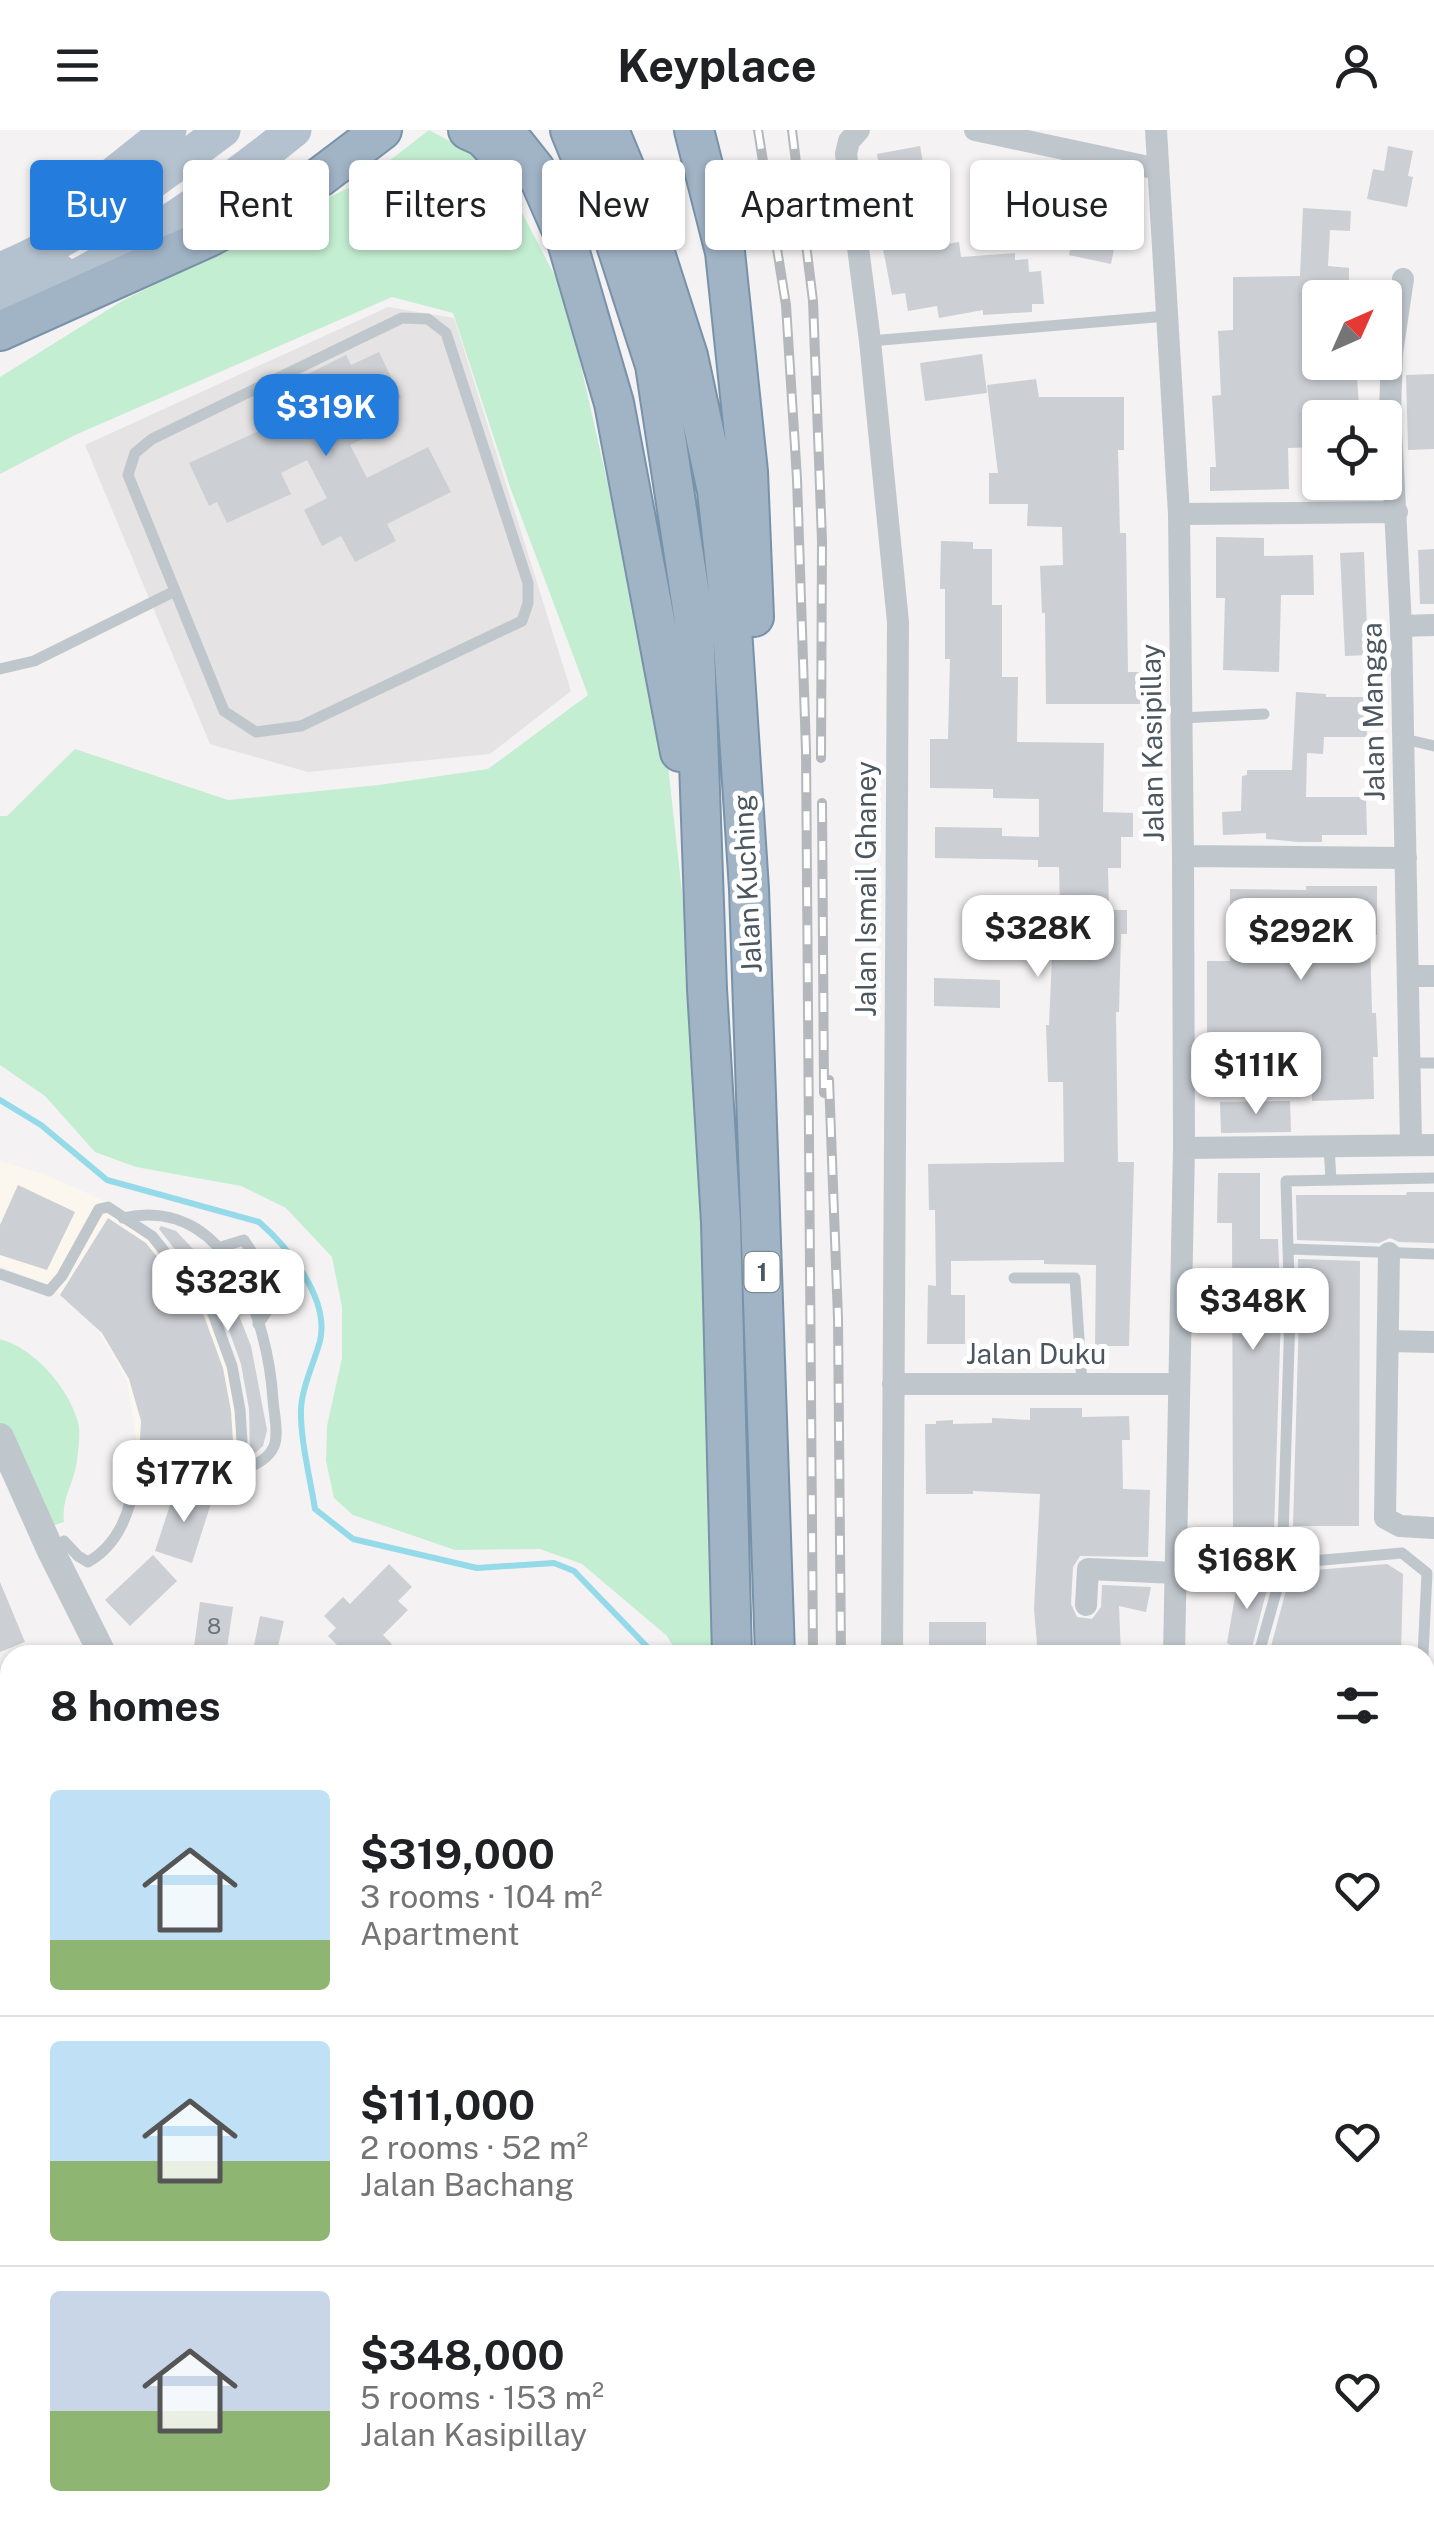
<!DOCTYPE html>
<meta charset="utf-8">
<style>
:root{--surface:#fff;--page:#f6f6f6;--text:#202124;--muted:#757577;--line:#e0e0e0;--accent:#247ddc}
body{margin:0;font-family:"Public Sans",sans-serif;background:var(--page);color:var(--text);height:100vh;display:flex;flex-direction:column;font-size:38px;white-space:nowrap}
*{box-sizing:border-box;margin:0}
p{font-size:32px;color:var(--muted)}
.icon{flex:none;width:55px;height:55px;fill:none;stroke:currentColor;stroke-width:2;stroke-linecap:round;stroke-linejoin:round}
.map{position:relative;flex:1;overflow:hidden}
.panel{position:absolute;left:0px;top:1515px;width:1435px;height:890px;display:flex;flex-direction:column;background:var(--surface);border-radius:30px 30px 0 0;box-shadow:0 2px 8px #0004}
.panel>*{flex:none}
.banner{position:absolute;left:30px;top:30px;width:1375px;height:90px;display:flex;gap:20px}
.needle{width:65px;rotate:45deg}
.buttons{position:absolute;left:1302px;top:150px;display:grid;gap:20px}
.buttons a{display:grid;place-items:center;width:100px;height:100px;border-radius:10px;background:var(--surface);box-shadow:0 2px 8px #0004;font-size:50px}
.price{position:absolute;translate:-50% -85px;padding:0 22px;border-radius:20px;background:#fff;color:#222;font-size:32px;line-height:65px;filter:drop-shadow(0 2px 5px #0008)}
.price::after{content:'';position:absolute;left:50%;top:60px;width:30px;height:22px;margin-left:-15px;background:inherit;clip-path:polygon(0 0,100% 0,50% 100%)}
.price.selected{background:var(--accent);color:#fff}
ul{padding:0;list-style:none}
li{display:flex;align-items:center;gap:30px;height:250px;padding:0 50px}
li+li{border-top:2px solid var(--line)}
li span{display:grid;place-items:center;flex:none;width:280px;height:200px;border-radius:10px;color:#555}
li>.icon{margin-inline-start:auto}
span .icon{width:120px;height:120px;fill:#fffc;stroke-width:1}
li b{font-size:42px}
h2{display:flex;justify-content:space-between;align-items:center;height:120px;padding:0 50px;font-size:42px}
.tag{padding:0 35px;border-radius:10px;background:var(--surface);box-shadow:0 2px 8px #0004;font-size:35px;line-height:90px}
.tag.selected{background:var(--accent);color:#fff}
header{display:flex;justify-content:space-between;align-items:center;height:130px;padding:0 50px;background:var(--surface);font-size:45px;font-weight:700}
.map>svg:first-child{display:block}
.commercial{fill:#fcf7ee}
.education{fill:#e5e3e4}
.green{fill:#c4eed2}
.lines{fill:none;stroke-linecap:round;stroke-linejoin:round}
.stream{stroke:#94dae8;stroke-width:6}
.building{fill:#cccfd4}
.trunk-casing{stroke:#7892a9;stroke-width:42}
.service{stroke:#bfc7cd;stroke-width:11}
.minor{stroke:#bfc7cd;stroke-width:22}
.tertiary{stroke:#bfc7cd;stroke-width:28}
.secondary{stroke:#bfc9d2;stroke-width:32}
.primary{stroke:#b4c2cf;stroke-width:35}
.trunk{stroke:#a0b4c6;stroke-width:38}
.rail-casing{stroke:#b4b8bc;stroke-width:10}
.rail{stroke:#fff;stroke-width:6;stroke-dasharray:19;stroke-linecap:butt}
.labels{text-anchor:middle;stroke-width:10;stroke-linejoin:round;paint-order:stroke}
.number-label{font-size:22px;fill:#6b747c}
.shield{fill:#fff;stroke:#81898f;stroke-width:2.5}
.shield-label{font-size:25px;font-weight:bold;fill:#4b565f}
.street-label{font-size:28px;fill:#4b565f;stroke:#fff}
</style>
<header><svg class="icon" aria-label="menu" viewBox="0 0 24 24"><path d="M4 6h16M4 12h16M4 18h16"/></svg>Keyplace<svg class="icon" aria-label="person" viewBox="0 0 24 24"><circle cx="12" cy="8" r="4"/><path d="M4 21q1-7 8-7t8 7"/></svg></header>
<div class="map">
<svg width="1434" height="2405" viewBox="0 0 1434 2405">
<rect width="100%" height="100%" fill="#f4f2f2"/>
<path class="commercial" d="M0,1031L43,1044L112,1074L177,1135L209,1183L224,1226L238,1281L242,1347L227,1361L142,1349L127,1250L93,1191L48,1155L0,1136Z
M1425,1725L1434,1730V1949L1425,1944Z"/>
<path class="education" d="M388,177L454,188L571,561L490,624L308,642L210,614L85,315Z"/>
<path class="green" d="M429,0L498,37L565,165L665,608L704,963L720,1525H678L667,1506L582,1434L540,1419L455,1420L353,1385L334,1368L326,1331L327,1296L342,1228V1177L332,1127L286,1078L241,1056L136,1037L95,1022L45,966L0,935V686H7L75,619L228,670L379,655L488,639L588,565L510,357L453,183L392,167L75,305L0,344V247L122,171L366,49Z
M0,1209C35,1219 68,1257 78,1292C81,1303 78,1320 77,1331C74,1354 61,1368 64,1392L52,1396L0,1293Z"/>
<g class="lines">
<path class="stream" d="M0,970L41,995L107,1050L259,1092C288,1117 330,1169 320,1211C314,1233 302,1257 301,1279C300,1308 310,1348 315,1379L353,1409L477,1438L554,1433L574,1441L655,1525
M1245,2403L1249,2405"/>
</g>
<path class="building" d="M920,16L924,38L912,40L918,78L887,83L877,24Z
M1388,16L1413,21L1408,46L1413,47L1407,77L1367,69L1373,39L1384,41Z
M1084,53L1122,61L1113,104H1117L1111,134L1069,125Z
M1303,78L1351,81L1350,101L1330,100L1328,136L1349,138V152H1362L1361,168H1320V232H1345L1344,249H1357L1360,288H1320V317L1288,318L1289,359L1210,361V337H1216L1212,266L1221,265L1218,201L1233,200V147L1300,146Z
M922,112L923,118L959,112L961,127L1015,123V130L1028,129L1029,142L1041,141L1044,174H1032V182L983,185V180L939,188L937,176L908,181L905,163L892,165L883,119Z
M379,222L401,268L388,274L392,284L374,293L379,301L350,315L367,348L428,317L451,362L387,394L396,411L355,432L341,406L322,416L304,380L327,368L307,330L281,343L291,364L227,393L217,372L209,376L189,333L285,289L276,270L304,256L300,248L346,225L351,235Z
M982,224L987,263L925,271L920,233Z
M1434,244V319L1408,320L1406,245Z
M1036,249L1039,267H1124V320H1118L1120,403H1126L1128,542H1139L1140,574H1046L1045,483H1042L1040,436L1063,435L1062,397L1027,396L1028,374H989V343H998L987,255Z
M1216,407L1264,408V426L1313,425L1314,465H1281L1279,542L1223,540L1225,468H1216Z
M941,411L973,412V419H992V475H1002V547H1018L1017,612L1104,613L1103,682L1133,683V707H1121V738H1108L1109,780H1127V804H1121L1119,882H1116L1118,1032H1134L1129,1216H1095L1096,1135L1044,1134V1130L951,1131V1165H965V1214H927L928,1155L936,1156L935,1080H929L928,1034L1064,1032L1063,952H1048L1046,895H1049L1053,805H1046V781H1060L1059,737H1038V730L935,728V697L1002,698V706L1039,707V669L993,668V659L930,658V609H948L950,529H945V459H940Z
M1434,419V474H1420L1418,420Z
M1364,422L1368,525L1345,526L1340,423Z
M1296,562L1326,564V567H1366L1367,607H1324L1323,624L1307,623L1306,667H1366L1367,705H1322V712H1299L1266,709V703L1223,705L1222,682L1241,681L1242,646L1247,645V640H1292Z
M1306,756H1377V805H1370L1372,883H1376L1378,927H1373L1374,969L1312,971L1311,921L1207,920V831H1230V759L1306,760Z
M934,848L1000,850V878L934,876Z
M1290,971L1291,1002L1221,1003L1220,972Z
M1218,1043H1260V1109H1278L1281,1184L1274,1401H1233L1232,1093H1217Z
M18,1055L75,1082L47,1140L0,1125V1095Z
M1407,1062H1434V1113L1399,1112L1390,1108L1379,1113L1297,1110L1296,1065H1406Z
M108,1088L146,1113L204,1186L223,1238L231,1281L233,1311L226,1340L139,1329L141,1291L129,1249L102,1203L60,1165Z
M161,1096L176,1101L213,1140L236,1178L251,1216L267,1300L263,1316L253,1325H250L249,1279L241,1234L221,1178L159,1099Z
M1298,1129L1360,1131L1359,1396H1293L1299,1184Z
M1030,1278H1082V1287L1129,1286L1130,1310H1122L1123,1359L1150,1360L1148,1427L1080,1426L1073,1437L1071,1474L1077,1487L1092,1489L1101,1477L1102,1455L1151,1457L1146,1482L1119,1476L1121,1525H1038L1034,1479L1040,1364L973,1361V1364H926L925,1294H936V1291L953,1290V1294L992,1293V1288L1030,1290Z
M175,1360L213,1367L192,1433L155,1421Z
M153,1425L177,1451L130,1496L105,1470Z
M389,1434L412,1457L398,1471L408,1480L383,1505L392,1514L381,1525H347L328,1506L336,1498L324,1486L343,1467L350,1474Z
M1387,1434L1403,1444L1401,1525H1271L1270,1520L1291,1442Z
M1271,1444L1250,1525H1247L1227,1513L1238,1449Z
M0,1452L25,1512L0,1522Z
M200,1472L233,1477L226,1525H193Z
M260,1486L284,1491L276,1525H252Z
M929,1492H986V1522H929Z"/>
<g class="lines">
<defs>
<path id="trunk" d="M468,0L483,7L515,41
M504,0L535,39L567,112L614,273L680,622
M570,0L613,105L655,235L694,491L707,859L721,1092L732,1525
M609,0L638,70L688,226L717,361L732,499L749,759L775,1525
M694,0L725,122L748,342L754,487
M0,201L209,107L320,47L382,0
M656,2405L660,2395
M694,2405L696,2395
M743,2405L745,2395"/>
</defs>
<use href="#trunk" class="trunk-casing"/>
<path class="service" d="M402,188L428,189L446,203L528,453V473L522,491L301,596L256,602L224,581L128,345L135,323L152,309Z
M870,211L1167,186
M0,539L34,531L173,462
M1181,588L1264,584
M1404,609L1434,616
M1410,933H1434
M1329,1016L1331,1050
M123,1088C227,1064 268,1189 273,1270C274,1284 279,1304 274,1316C268,1331 251,1336 238,1343
M221,1117L244,1110L279,1164L258,1194
M1289,1119L1434,1124
M0,1144L49,1161L62,1146L99,1079L108,1077L152,1106L212,1181L232,1236L240,1280L242,1311L238,1343L221,1354L136,1347C130,1380 120,1414 88,1432L78,1426L64,1411
M1014,1148H1075L1082,1254
M1178,1424L1271,1416L1283,1408L1290,1184L1286,1051L1434,1048
M1176,1443L1402,1423L1427,1443L1423,1525
M1262,1525L1259,1523L1284,1434
M1425,1720L1434,1725
M1425,1949L1434,1955
M70,2395L140,2405
M156,2395L161,2405
M547,2395L584,2405
M206,2405L211,2395
M633,2405L637,2395"/>
<path class="minor" d="M859,0L849,11L846,24L870,211L898,492L892,1525
M975,0L1158,39
M1156,0L1179,384L1183,726L1184,1018L1174,1525
M1403,149L1392,223L1390,281L1401,496L1411,1014
M1179,384L1397,382
M1401,496L1434,495
M1183,726L1406,728
M1408,846H1434
M1184,1018L1434,1015
M1389,1123L1385,1388L1400,1396L1434,1398
M1388,1211L1434,1212
M893,1254H1179
M1086,1475L1088,1439L1176,1443
M1428,1669L1434,1657
M0,1970L10,1972
M0,2099L10,2093
M1425,2221L1434,2222
M1425,2280L1434,2277
M1172,2395L1188,2405
M855,2405L856,2395
M1206,2405L1228,2395"/>
<path class="tertiary" d="M0,1307L51,1421L103,1525
M37,2405L41,2395"/>
<path class="secondary" d="M1413,2405L1434,2394"/>
<path class="primary" d="M71,78L169,0
M0,140C77,109 157,49 223,0
M40,165C132,121 215,64 294,0
M0,167L59,141"/>
<use href="#trunk" class="trunk"/>
<defs>
<path id="rail" d="M758,0L786,175L797,349L806,621L813,1525
M792,0L813,171L822,411L821,628
M822,673L824,963
M829,950L838,1188L841,1525
M1425,2312L1434,2309
M1425,2342L1434,2338
M806,2405V2395
M1297,2405L1316,2395
M1324,2405L1343,2395"/>
</defs>
<use href="#rail" class="rail-casing"/>
<use href="#rail" class="rail"/>
</g>
<g class="labels">
<g class="number-label">
<text x="214" y="1504">8</text>
</g>
<rect class="shield" x="744.5" y="1122" width="35" height="40" rx="8"/>
<g class="shield-label">
<text x="762" y="1151">1</text>
</g>
<g class="street-label">
<text transform="translate(1373 582) rotate(-91)" y="10">Jalan Mangga</text>
<text transform="translate(1152 613) rotate(-91)" y="10">Jalan Kasipillay</text>
<text transform="translate(747 754) rotate(-93)" y="10">Jalan Kuching</text>
<text transform="translate(866 759) rotate(-90)" y="10">Jalan Ismail Ghaney</text>
<text x="1036" y="1234">Jalan Duku</text>
</g>
</g>
</svg>
<div class="buttons">
<a><svg class="needle" viewBox="-14 -14 28 28"><path d="M0-13l5 13h-10z" fill="#e53935"/><path d="M0 13l5-13h-10z" fill="#757577"/></svg></a>
<a><svg class="icon" aria-label="locate" viewBox="0 0 24 24"><circle cx="12" cy="12" r="6"/><path d="M12 2v4M12 18v4M2 12h4M18 12h4"/></svg></a>
</div>
<b class="price selected" style="left:326px;top:329px">$319K</b>
<b class="price" style="left:1038px;top:850px">$328K</b>
<b class="price" style="left:1301px;top:853px">$292K</b>
<b class="price" style="left:1256px;top:987px">$111K</b>
<b class="price" style="left:228px;top:1204px">$323K</b>
<b class="price" style="left:1253px;top:1223px">$348K</b>
<b class="price" style="left:184px;top:1395px">$177K</b>
<b class="price" style="left:1247px;top:1482px">$168K</b>
<div class="banner">
<a class="tag selected">Buy</a>
<a class="tag">Rent</a>
<a class="tag">Filters</a>
<a class="tag">New</a>
<a class="tag">Apartment</a>
<a class="tag">House</a>
</div>
<section class="panel">
<h2>8 homes<svg class="icon" aria-label="filters" viewBox="0 0 24 24"><path d="M4 7h16M4 17h16"/><circle cx="9" cy="7" r="2"/><circle cx="15" cy="17" r="2"/></svg></h2>
<ul>
<li><span style="background:linear-gradient(#bfe0f5 75%,#8fb573 0)"><svg class="icon" aria-label="home" viewBox="0 0 24 24"><path d="M3 11l9-7 9 7M6 9v11h12V9"/></svg></span><div><b>$319,000</b><p>3 rooms · 104 m²</p><p>Apartment</p></div><svg class="icon" aria-label="heart" viewBox="0 0 24 24"><path d="M12 20l-8-8c-3-5 5-10 8-4 3-6 11-1 8 4z"/></svg></li>
<li><span style="background:linear-gradient(#bfe0f5 60%,#8fb573 0)"><svg class="icon" aria-label="home" viewBox="0 0 24 24"><path d="M3 11l9-7 9 7M6 9v11h12V9"/></svg></span><div><b>$111,000</b><p>2 rooms · 52 m²</p><p>Jalan Bachang</p></div><svg class="icon" aria-label="heart" viewBox="0 0 24 24"><path d="M12 20l-8-8c-3-5 5-10 8-4 3-6 11-1 8 4z"/></svg></li>
<li><span style="background:linear-gradient(#c9d6e8 60%,#8fb573 0)"><svg class="icon" aria-label="home" viewBox="0 0 24 24"><path d="M3 11l9-7 9 7M6 9v11h12V9"/></svg></span><div><b>$348,000</b><p>5 rooms · 153 m²</p><p>Jalan Kasipillay</p></div><svg class="icon" aria-label="heart" viewBox="0 0 24 24"><path d="M12 20l-8-8c-3-5 5-10 8-4 3-6 11-1 8 4z"/></svg></li>
</ul>
</section>
</div>
